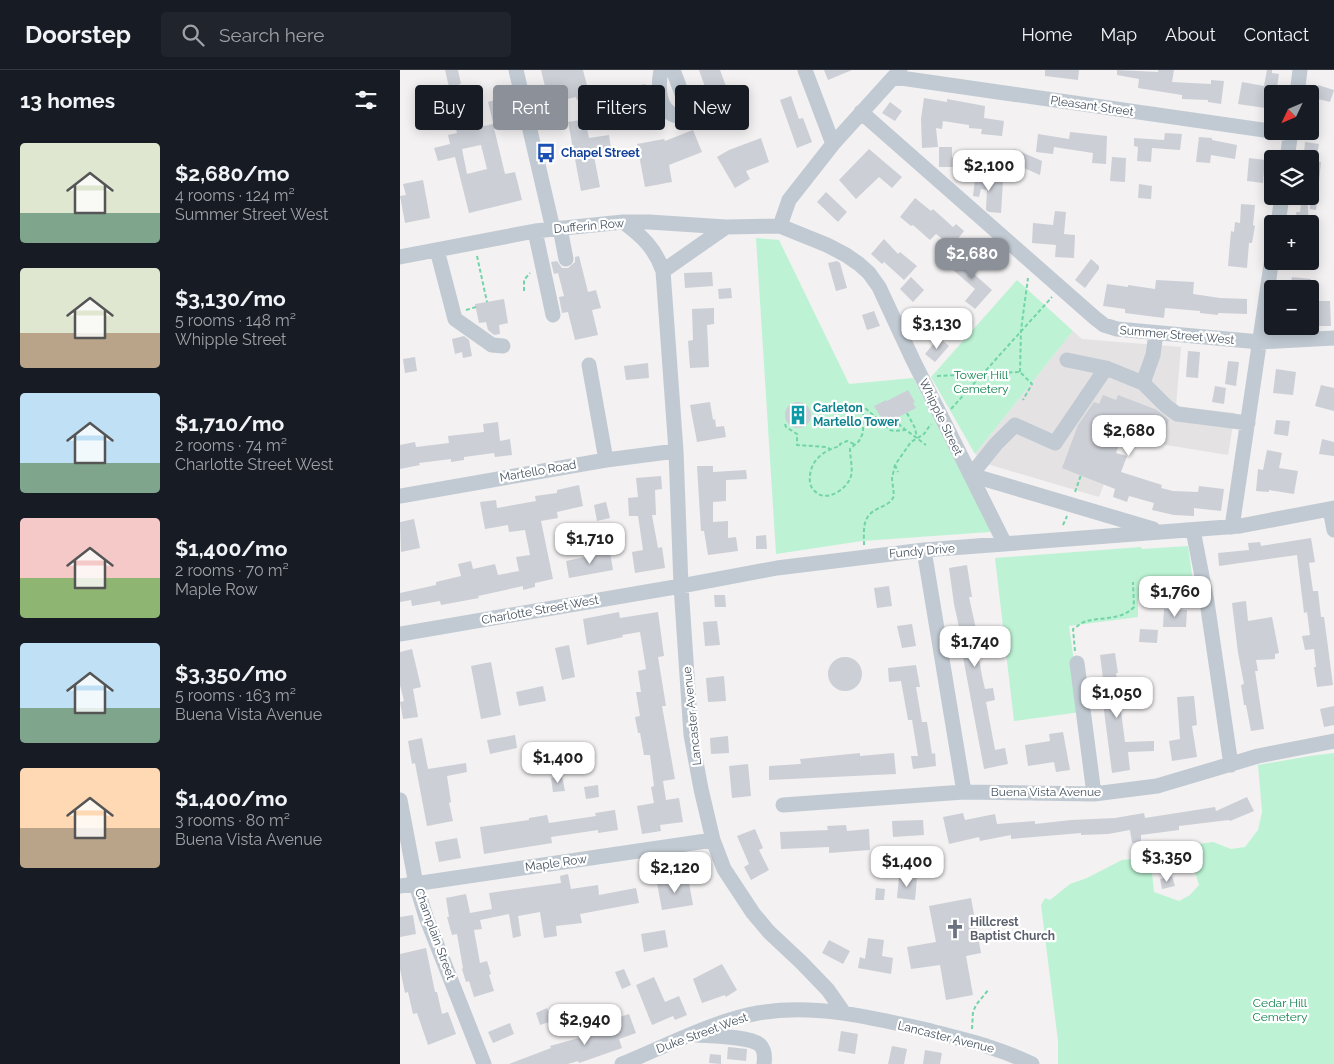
<!DOCTYPE html>
<meta charset="utf-8">
<style>
:root{--surface:#171b24;--page:#20242c;--text:#f1f3f6;--muted:#9ea1a6;--line:#363941;--accent:#8c9099}
body{margin:0;font-family:Raleway,sans-serif;background:var(--page);color:var(--text);height:100vh;display:flex;flex-direction:column;font-size:19px;white-space:nowrap}
*{box-sizing:border-box;margin:0}
p{font-size:16px;color:var(--muted)}
.icon{flex:none;width:28px;height:28px;fill:none;stroke:currentColor;stroke-width:2;stroke-linecap:round;stroke-linejoin:round}
.map{position:relative;flex:1;overflow:hidden}
.sheet{display:flex;flex-direction:column;background:var(--surface);width:400px}
.sheet>*{flex:none}
.top-card{position:absolute;left:15px;top:15px;width:475px;height:45px;display:flex;gap:10px}
.needle{width:32px;rotate:226deg}
.buttons{position:absolute;left:864px;top:15px;display:grid;gap:10px}
.buttons a{display:grid;place-items:center;width:55px;height:55px;border-radius:5px;background:var(--surface);box-shadow:0 2px 12px #0003;font-size:25px}
.price{position:absolute;translate:-50% -42px;padding:0 11px;border-radius:10px;background:#fff;color:#222;font-size:16px;line-height:32px;filter:drop-shadow(0 1px 2px #0008)}
.price::after{content:'';position:absolute;left:50%;top:30px;width:15px;height:11px;margin-left:-8px;background:inherit;clip-path:polygon(0 0,100% 0,50% 100%)}
.price.current{background:var(--accent);color:#fff}
ul{padding:0;list-style:none}
li{display:flex;align-items:center;gap:15px;height:125px;padding:0 20px}
li span{display:grid;place-items:center;flex:none;width:140px;height:100px;border-radius:5px;color:#555}
li>.icon{margin-inline-start:auto}
span .icon{width:60px;height:60px;fill:#fffc;stroke-width:1}
li b{font-size:21px}
h2{display:flex;justify-content:space-between;align-items:center;height:60px;padding:0 20px;font-size:21px}
.pill{padding:0 18px;border-radius:5px;background:var(--surface);box-shadow:0 2px 12px #0003;font-size:18px;line-height:45px}
.pill.current{background:var(--accent);color:#fff}
header{display:flex;align-items:center;gap:30px;box-sizing:border-box;height:70px;padding:0 25px;background:var(--surface);border-bottom:1px solid var(--line)}
header strong{font-size:24px}
nav{display:flex;gap:28px;margin-inline-start:auto;font-size:18px}
.search{width:350px;height:45px;background:var(--page);display:flex;align-items:center;gap:12px;box-sizing:border-box;padding:0 18px;border-radius:5px;color:var(--muted);font-size:19px}
main{display:flex;flex:1;min-height:0}
.map>svg:first-child{display:block}
.education{fill:#e4e2e3}
.green{fill:#bdf3d4}
.building{fill:#cccfd6;fill-rule:evenodd}
.lines{fill:none;stroke-linecap:round;stroke-linejoin:round}
.path{stroke:#72d4a8;stroke-width:2;stroke-dasharray:4 2.5;stroke-linecap:butt}
.minor{stroke:#c1cad3;stroke-width:15}
.labels{text-anchor:middle;stroke-width:4.5;stroke-linejoin:round;paint-order:stroke}
.street-label{font-size:12px;fill:#475360;stroke:#fff}
.transit-label{font-size:12px;font-weight:bold;fill:#164399;stroke:#fff;text-anchor:start}
.park-label{font-size:12px;fill:#10834f;stroke:#fff}
.culture-label{font-size:12px;font-weight:bold;fill:#0d838f;stroke:#fff;text-anchor:start}
.worship-label{font-size:12px;font-weight:bold;fill:#5b616d;stroke:#fff;text-anchor:start}
</style>
<header>
<strong>Doorstep</strong>
<div class="search"><svg class="icon" aria-label="search" viewBox="0 0 24 24"><circle cx="10" cy="10" r="6"/><path d="M15 15l6 6"/></svg>Search here</div>
<nav><a>Home</a><a>Map</a><a>About</a><a>Contact</a></nav>
</header>
<main>
<section class="sheet">
<h2>13 homes<svg class="icon" aria-label="filters" viewBox="0 0 24 24"><path d="M4 7h16M4 17h16"/><circle cx="9" cy="7" r="2"/><circle cx="15" cy="17" r="2"/></svg></h2>
<ul>
<li><span style="background:linear-gradient(#dfe7d0 70%,#7fa58c 0)"><svg class="icon" aria-label="home" viewBox="0 0 24 24"><path d="M3 11l9-7 9 7M6 9v11h12V9"/></svg></span><div><b>$2,680/mo</b><p>4 rooms · 124 m²</p><p>Summer Street West</p></div></li>
<li><span style="background:linear-gradient(#dfe7d0 65%,#b9a48a 0)"><svg class="icon" aria-label="home" viewBox="0 0 24 24"><path d="M3 11l9-7 9 7M6 9v11h12V9"/></svg></span><div><b>$3,130/mo</b><p>5 rooms · 148 m²</p><p>Whipple Street</p></div></li>
<li><span style="background:linear-gradient(#bfe0f5 70%,#7fa58c 0)"><svg class="icon" aria-label="home" viewBox="0 0 24 24"><path d="M3 11l9-7 9 7M6 9v11h12V9"/></svg></span><div><b>$1,710/mo</b><p>2 rooms · 74 m²</p><p>Charlotte Street West</p></div></li>
<li><span style="background:linear-gradient(#f6c9c9 60%,#8fb573 0)"><svg class="icon" aria-label="home" viewBox="0 0 24 24"><path d="M3 11l9-7 9 7M6 9v11h12V9"/></svg></span><div><b>$1,400/mo</b><p>2 rooms · 70 m²</p><p>Maple Row</p></div></li>
<li><span style="background:linear-gradient(#bfe0f5 65%,#7fa58c 0)"><svg class="icon" aria-label="home" viewBox="0 0 24 24"><path d="M3 11l9-7 9 7M6 9v11h12V9"/></svg></span><div><b>$3,350/mo</b><p>5 rooms · 163 m²</p><p>Buena Vista Avenue</p></div></li>
<li><span style="background:linear-gradient(#ffd9b3 60%,#b9a48a 0)"><svg class="icon" aria-label="home" viewBox="0 0 24 24"><path d="M3 11l9-7 9 7M6 9v11h12V9"/></svg></span><div><b>$1,400/mo</b><p>3 rooms · 80 m²</p><p>Buena Vista Avenue</p></div></li>
</ul>
</section>
<div class="map">
<svg width="934" height="994" viewBox="0 0 934 994">
<rect width="100%" height="100%" fill="#f3f1f1"/>
<path class="education" d="M673,261L682,269L781,277L776,336L835,343L828,385L760,374L721,369L699,427L587,394L575,384Z"/>
<path class="green" d="M356,168L379,170L449,314L513,308L589,451L590,462L462,471L376,484Z
M617,210L673,261L575,384L531,307Z
M788,476L795,526L738,529V547L669,556L681,642L614,651L595,488L741,477L742,479Z
M934,683V994H658V971L641,835L645,828L650,830L670,814L687,808L722,790L733,789L744,790L752,803L754,822L779,831L790,825L799,815L789,783L798,774L813,772L831,779L845,777L858,760L862,742L858,695L910,686Z"/>
<path class="building" d="M45,0H58L61,14L49,17Z
M141,0H183L190,27L177,30L176,27L149,33Z
M299,0H320L330,27L311,34Z
M424,0H452L428,10Z
M645,0H679L678,10L645,6Z
M717,0L758,2V0H774L772,12L811,14V10L824,11L821,34L808,32V30L782,29V25L738,18L739,9L717,5Z
M867,0H872V3L879,4L877,17L872,16V39L838,34L842,12L864,16Z
M245,14L251,43L236,46L230,17Z
M918,15L934,20L930,32L914,28Z
M391,26L399,49L403,48L412,72L397,78L380,30Z
M102,28L107,48L93,52L88,32Z
M524,28L547,32V29L585,36L584,48L604,51L602,66L581,64L582,59L569,58V55L543,51L542,59L536,58L538,77L522,78L521,49Z
M490,32L502,41L495,51L482,43Z
M212,33L213,41L200,44L198,35Z
M66,43L70,59L93,54L105,104L115,102L122,130L69,143L55,87L38,91L34,78L50,74L48,65L57,63L53,46ZM81,75L87,99L67,104L62,79Z
M185,49L189,68L209,65L211,78L193,81L200,117L181,121L168,52Z
M293,60L302,82L269,95L272,112L245,117L237,74L264,69L265,71Z
M670,62L707,66L706,94L692,93L693,83L654,77L653,84L636,82L638,64L669,69Z
M765,63L782,64L780,80L752,78L751,92L737,91L738,77L734,76V68L764,70Z
M799,67L812,68V70L837,75L835,89L811,85L810,93L796,92Z
M361,68L369,92L346,101L350,109L335,118L317,87L329,80Z
M905,72L919,74L917,85L904,83Z
M539,77H552V88L563,87V97H539Z
M469,79L502,107L492,118L479,107L456,129L439,110Z
M614,79L642,91L640,105L608,91Z
M712,87L726,88L725,112L710,111Z
M849,88L865,90L863,113L847,111Z
M910,91L921,92L916,140L910,139Z
M576,100L585,102L583,109L603,111L601,143L589,142L586,140L587,120L581,119L579,127L573,126Z
M23,110L30,148L5,153L0,126L6,125L3,114Z
M739,114L752,116L751,129L738,128Z
M426,122L447,142L438,152L417,132Z
M902,126H907L909,154H897L896,142H900Z
M515,128L531,141L533,139L553,157L556,154L564,161L552,176L536,164L530,170L513,155L511,156L500,147Z
M841,134L855,135L853,155L855,156L852,173H849L847,198L828,196L831,161L834,162L835,152L840,153Z
M655,141L666,142L664,164L675,165L674,188L655,187L656,175L632,173L633,153L653,155Z
M484,169L498,184L500,182L517,196L504,210L484,192L482,194L471,184Z
M565,183L580,196L574,204L592,220L575,239L565,231L575,219L552,199Z
M179,186L188,222L196,220L201,238L192,240L198,265L175,270L168,242L162,243L159,227L164,226L158,203L154,204L151,192L157,191L162,198H168L175,192V187Z
M691,189L699,196V199L685,218L675,210Z
M437,191L440,193L447,218L436,221L428,193Z
M312,202L313,216L285,218L284,203Z
M511,207L524,220L513,232L500,219Z
M892,207L911,209L910,219L890,218Z
M756,210L794,212L793,224L820,228L847,229V244L818,243V245L800,243V241L765,238L764,248L725,243V239L703,236L707,214L728,217V215L755,219Z
M331,218L332,228L319,229L318,219Z
M104,229L108,253L99,255L100,264L94,265L88,260L86,252L79,253L75,234Z
M914,231H930L931,256H915Z
M314,238V254L307,255L309,297L290,298L288,271L293,270L292,239Z
M524,238L534,246L523,260L514,252Z
M550,238L559,247L549,256L541,247Z
M474,241L480,256L467,260L462,245Z
M64,266L69,270L72,286L63,288L62,282L55,284L52,269Z
M539,267L549,276L535,292L525,284Z
M788,281L800,282L798,308L786,307Z
M15,287L17,301L5,303L3,289Z
M828,291L839,292L836,316L825,314Z
M248,293L249,308L226,310L224,296Z
M876,299L896,302L893,325L873,323Z
M921,315L934,318V341L915,336Z
M815,316L826,318L824,334L812,332Z
M508,320L515,332L513,333L516,338L485,354L474,336L486,330L487,331Z
M703,325L716,330L718,325L757,340L769,350L760,374L725,360L716,383L727,386L721,402L762,415L761,418L773,421L798,422L799,416L824,419L821,441L794,438V446L774,445L752,440L754,433L729,426L727,432L713,427L715,419L662,398L678,355L694,332L699,334Z
M310,332L313,350L315,349L316,357L324,356L326,367L297,372L290,335Z
M385 345a13 13 0 1 1 26 0a13 13 0 1 1-26 0Z
M876,350L890,351L888,366L874,364Z
M98,352L100,371L110,369L112,385L95,387L94,383L64,387V390L51,392V389L19,393L20,395L0,399V375L15,372L16,377L49,373L48,366L84,362L83,354Z
M922,369L934,372V386L919,384Z
M867,380L882,383L879,398L898,401L894,424L869,420V422L856,421L858,399L863,400Z
M297,396H313V402L346,400L347,409L326,410V431L313,432V452L328,451V468L336,467L338,481L308,485L304,461H301Z
M261,406L262,419L255,420L256,445H252L258,478L262,477L265,498L235,503L232,482L243,480L238,446H229L228,428L238,427L236,408Z
M179,415L183,436L157,442L158,448L141,451L153,509L135,513V517L123,520V516L78,526L79,528L41,535L40,531L12,536L11,530L0,532V523L36,515V512L61,506L58,494L71,491L73,499L95,494L98,505L119,501L116,487L130,485L125,460L109,462L108,455L85,459L80,432L96,430L97,438L136,431L135,426L157,423V420Z
M206,432L210,448L197,451L194,435Z
M14,449L20,478L1,482L0,452Z
M366,465L367,479H356V466Z
M911,468L915,492L909,493L913,521H918L921,547H924L933,615L917,617L914,597H916L914,579L905,580L902,566L910,565L907,542L904,543L897,485L819,496L818,483L849,480L848,473L860,472L861,476Z
M210,482L213,500L169,508L166,491Z
M567,495L572,527H569L576,559H574L582,606L585,619L593,618L595,630L586,632L595,680L605,678L608,694L584,699L560,571H562L554,534L549,498Z
M489,516L492,536L477,538L474,518Z
M314,525H325L326,537H315Z
M846,531L848,551L872,547L879,583L875,584V589L856,590L858,601H855L864,659L851,661L846,635H844L841,615L844,614L838,583L832,533Z
M764,539L787,540L786,557H763Z
M219,542L220,548L258,542L264,586L258,587L266,636H262L275,709L263,711L266,730L279,728L283,752L260,755L261,761L242,764L237,736L254,733L251,717L254,716L250,685H244L240,663H238L235,647L240,646L236,622H241L238,601L246,599L240,562L222,565L223,567L187,575L183,549Z
M317,551L320,575L305,576L303,552Z
M512,554L516,576L502,578L497,556Z
M740,559L758,560L757,573L739,572Z
M169,575L175,607L162,610L155,578Z
M12,579L21,617L13,619L18,647L3,649L0,632L4,631L0,615V582Z
M715,583L718,603H716L725,672L754,671V681L728,682L730,700L712,703L701,617L704,616L700,585Z
M428 604a17 17 0 1 1 34 0a17 17 0 1 1-34 0Z
M91,592L101,645L81,649L71,596Z
M516,595L520,617H516L522,652H527L532,684L535,683L536,696L513,699L511,686H518L512,650H508L501,611L489,612L488,598Z
M324,606L326,631L308,632L306,608Z
M143,616L146,631L119,636L116,622Z
M794,626L797,655L792,656L797,687L772,691L769,671L780,669L777,627Z
M934,636V655L924,657L920,639Z
M663,662L670,700L656,702L654,692L628,696L625,675L650,671L649,664Z
M115,665L117,678L90,684L87,670Z
M328,666L329,683L311,684L310,668Z
M22,668L28,699L66,693L67,702L47,706L51,732L49,733L53,751L27,756L15,693L12,694L8,671Z
M460,683V686L494,683L496,704L369,710V696L401,694L400,689Z
M348,694L351,726L332,728L329,696Z
M162,706L165,721L153,722L151,708Z
M198,715L199,727L186,729L184,717Z
M847,727L854,741L830,751L829,750L779,756V760L741,765V772L732,773L730,760L708,764L681,765V763L611,769V765L580,771L579,767L549,774L543,747L563,743L565,750L595,744L597,754L635,751V754L671,750L715,748L744,743L745,748L815,737L816,741Z
M215,740L218,760L198,763V760L151,767L152,773L84,784L80,757L129,750V748L147,745L149,753L196,746L195,743Z
M523,750L524,765L493,767L492,751Z
M446,755L447,761L469,759L470,780L429,783V777L381,779L380,762L428,760L427,756Z
M355,759L363,778L359,780L369,800L351,810L344,797L349,794L337,766Z
M57,768L61,788L39,792L35,772Z
M168,804L171,819L198,815L199,825L236,818L239,833L180,844L182,853L156,856L157,866L144,868L140,842L118,846L121,866L113,868L109,844L80,850L82,859L74,860L80,893L87,891L91,904L89,905L94,921L74,927L69,911L66,912L62,899L63,898L57,864L52,865L50,858L47,847H49L46,828L66,824L70,843L92,839L89,823L161,813L160,806Z
M772,806L775,816L762,819L760,809Z
M288,807L293,835L262,840L257,813Z
M499,807L517,808L515,830L497,828Z
M476,818L485,819L484,830H475Z
M571,828L581,883L566,886L573,925L546,930L540,895L511,899L507,877L536,872L529,836Z
M13,845L16,864L0,867V847Z
M265,860L268,877L244,882L241,864Z
M468,868L484,870L482,886L493,888L491,904L458,898L460,887L465,889Z
M429,870L450,881L443,894L422,883Z
M26,878L35,922H37L42,944L48,942L56,964L28,975L17,943L13,944L8,922L5,923L0,899V884Z
M322,894L337,920L326,927L325,925L302,933L293,909Z
M224,899L231,915L222,919L215,902Z
M254,907L265,932L279,926L287,945L275,950L273,946L252,955L236,915Z
M147,938L152,951L140,955L136,943Z
M229,944L236,963L219,969L222,978L179,993L178,991L168,994H109L151,978L150,976L186,966L185,964L219,953L217,948Z
M110,953L114,964L93,973L88,962Z
M441,961L458,964L455,984L438,981Z
M492,976L507,979L504,994H488Z
M328,977L347,979L346,991L327,989Z
M525,980L542,983L540,994H523Z
M310,984L321,985V994L309,993Z"/>
<g class="lines">
<path class="path" d="M77,186L87,232
M124,221V210L130,203
M66,240L76,237
M620,302L621,260L628,208
M537,306L620,302L632,314L623,330
M551,339L652,227
M507,343L515,358L517,368
M493,350L505,359
M385,354L386,357L397,364V375L426,377L430,379
M454,374L447,371L440,374V376C425,380 411,389 410,406C409,413 411,419 417,423C428,432 448,418 451,406C453,397 450,388 450,379L459,371L463,363V340L464,337L490,360L494,361L506,360L526,375
M495,395L498,402
M675,422L681,405
M663,455L667,446
M464,475C464,467 463,457 466,450C472,436 488,439 494,426L492,408L495,395L511,372L524,364L531,354
M675,581L673,559C678,556 682,552 687,551C703,547 722,550 734,537L733,512
M572,959L573,942L576,935L589,919"/>
<path class="minor" d="M116,0L153,159
M261,0C258,16 257,41 277,46L286,42L287,37L273,0
M405,0L433,74
M494,7L891,64
M897,24L900,0
M461,42L695,248L704,255L717,259L860,272L934,268
M887,89L891,61
M223,152C242,166 255,178 263,201L276,381L281,516L291,665L301,719L313,770L324,799L353,843L369,862L401,892L428,920L444,943
M878,154L882,126
M380,156L389,130L433,74L500,0
M160,158L166,189
M135,161L153,245
M37,180L55,249L92,275L103,276
M0,187L135,161L223,152H249L326,157L380,156L427,175L446,185L459,194L469,203L479,217L513,290L605,474
M263,201L326,157
M667,290L706,298L743,313L766,336L777,344L848,353
M189,295L206,390
M706,298L655,373L615,355L596,374L571,405L753,459
M743,313L753,285L756,263
M0,426L206,390L276,381
M930,439L934,460
M832,457L872,188
M793,460L807,532L831,695
M524,480L564,722
M0,564L281,516L377,498L524,480L840,456L934,438
M677,593L694,724
M0,730L16,814L26,847L84,994
M383,735L564,722L694,724L757,716L858,686L934,671
M0,816L313,770
M296,965C310,966 350,966 360,975C365,980 365,987 364,994
M222,994C264,977 313,951 358,943C416,933 474,948 531,961C565,970 600,978 632,994"/>
</g>
<defs>
<symbol id="bus-bare" viewBox="-9 -9 18 18"><path d="M-5-6H5V4H4V6H2V4H-2V6H-4V4H-5ZM-3.5-4V0h7V-4ZM-3.5 1.2v1.5H-2V1.2ZM2 1.2v1.5H3.5V1.2Z" fill="#1a4fb4" stroke="#fff" stroke-width="2.5" paint-order="stroke"/></symbol>
<symbol id="building-bare" viewBox="-9 -9 18 18"><path d="M-4-6H4V6H1V3H-1V6H-4ZM-2.5-4.3h1.7v1.8h-1.7ZM.8-4.3h1.7v1.8H.8ZM-2.5-1h1.7V.8h-1.7ZM.8-1h1.7V.8H.8Z" fill="#0f9aa8" stroke="#fff" stroke-width="2.5" paint-order="stroke"/></symbol>
<symbol id="church-bare" viewBox="-9 -9 18 18"><path d="M-1.2-6h2.4v3.5h3.3v2.4h-3.3V6h-2.4V-.1h-3.3v-2.4h3.3Z" fill="#6b7280" stroke="#fff" stroke-width="2.5" paint-order="stroke"/></symbol>
</defs>
<g fill-rule="evenodd">
<use href="#bus-bare" x="132" y="69" width="28" height="28"/>
<use href="#building-bare" x="384" y="331" width="28" height="28"/>
<use href="#church-bare" x="541" y="845" width="28" height="28"/>
</g>
<g class="labels">
<g class="street-label">
<text transform="translate(692 36) rotate(8)" y="4">Pleasant Street</text>
<text transform="translate(189 156) rotate(-5)" y="4">Dufferin Row</text>
<text transform="translate(777 265) rotate(5)" y="4">Summer Street West</text>
<text transform="translate(541 347) rotate(64)" y="4">Whipple Street</text>
<text transform="translate(138 401) rotate(-10)" y="4">Martello Road</text>
<text transform="translate(522 481) rotate(-5)" y="4">Fundy Drive</text>
<text transform="translate(140 540) rotate(-10)" y="4">Charlotte Street West</text>
<text transform="translate(292 646) rotate(-96)" y="4">Lancaster Avenue</text>
<text x="646" y="726">Buena Vista Avenue</text>
<text transform="translate(156 793) rotate(-8)" y="4">Maple Row</text>
<text transform="translate(35 864) rotate(70)" y="4">Champlain Street</text>
<text transform="translate(302 963) rotate(-20)" y="4">Duke Street West</text>
<text transform="translate(546 967) rotate(14)" y="4">Lancaster Avenue</text>
</g>
<g class="transit-label">
<text x="161" y="87">Chapel Street</text>
</g>
<g class="park-label">
<text x="581" y="309">Tower Hill<tspan x="581" dy="14">Cemetery</tspan></text>
<text x="880" y="937">Cedar Hill<tspan x="880" dy="14">Cemetery</tspan></text>
</g>
<g class="culture-label">
<text x="413" y="342">Carleton<tspan x="413" dy="14">Martello Tower</tspan></text>
</g>
<g class="worship-label">
<text x="570" y="856">Hillcrest<tspan x="570" dy="14">Baptist Church</tspan></text>
</g>
</g>
</svg>
<div class="buttons">
<a><svg class="needle" viewBox="-14 -14 28 28"><path d="M0-13l5 13h-10z" fill="#e53935"/><path d="M0 13l5-13h-10z" fill="#9ea1a6"/></svg></a>
<a><svg class="icon" aria-label="layers" viewBox="0 0 24 24"><path d="M12 4l9 5-9 5-9-5zM3 14l9 5 9-5"/></svg></a>
<a>+</a>
<a>−</a>
</div>
<b class="price" style="left:589px;top:122px">$2,100</b>
<b class="price current" style="left:572px;top:210px">$2,680</b>
<b class="price" style="left:537px;top:280px">$3,130</b>
<b class="price" style="left:729px;top:387px">$2,680</b>
<b class="price" style="left:190px;top:495px">$1,710</b>
<b class="price" style="left:775px;top:548px">$1,760</b>
<b class="price" style="left:575px;top:598px">$1,740</b>
<b class="price" style="left:717px;top:649px">$1,050</b>
<b class="price" style="left:158px;top:714px">$1,400</b>
<b class="price" style="left:767px;top:813px">$3,350</b>
<b class="price" style="left:507px;top:818px">$1,400</b>
<b class="price" style="left:275px;top:824px">$2,120</b>
<b class="price" style="left:185px;top:976px">$2,940</b>
<div class="top-card">
<a class="pill">Buy</a>
<a class="pill current">Rent</a>
<a class="pill">Filters</a>
<a class="pill">New</a>
</div>
</div>
</main>
